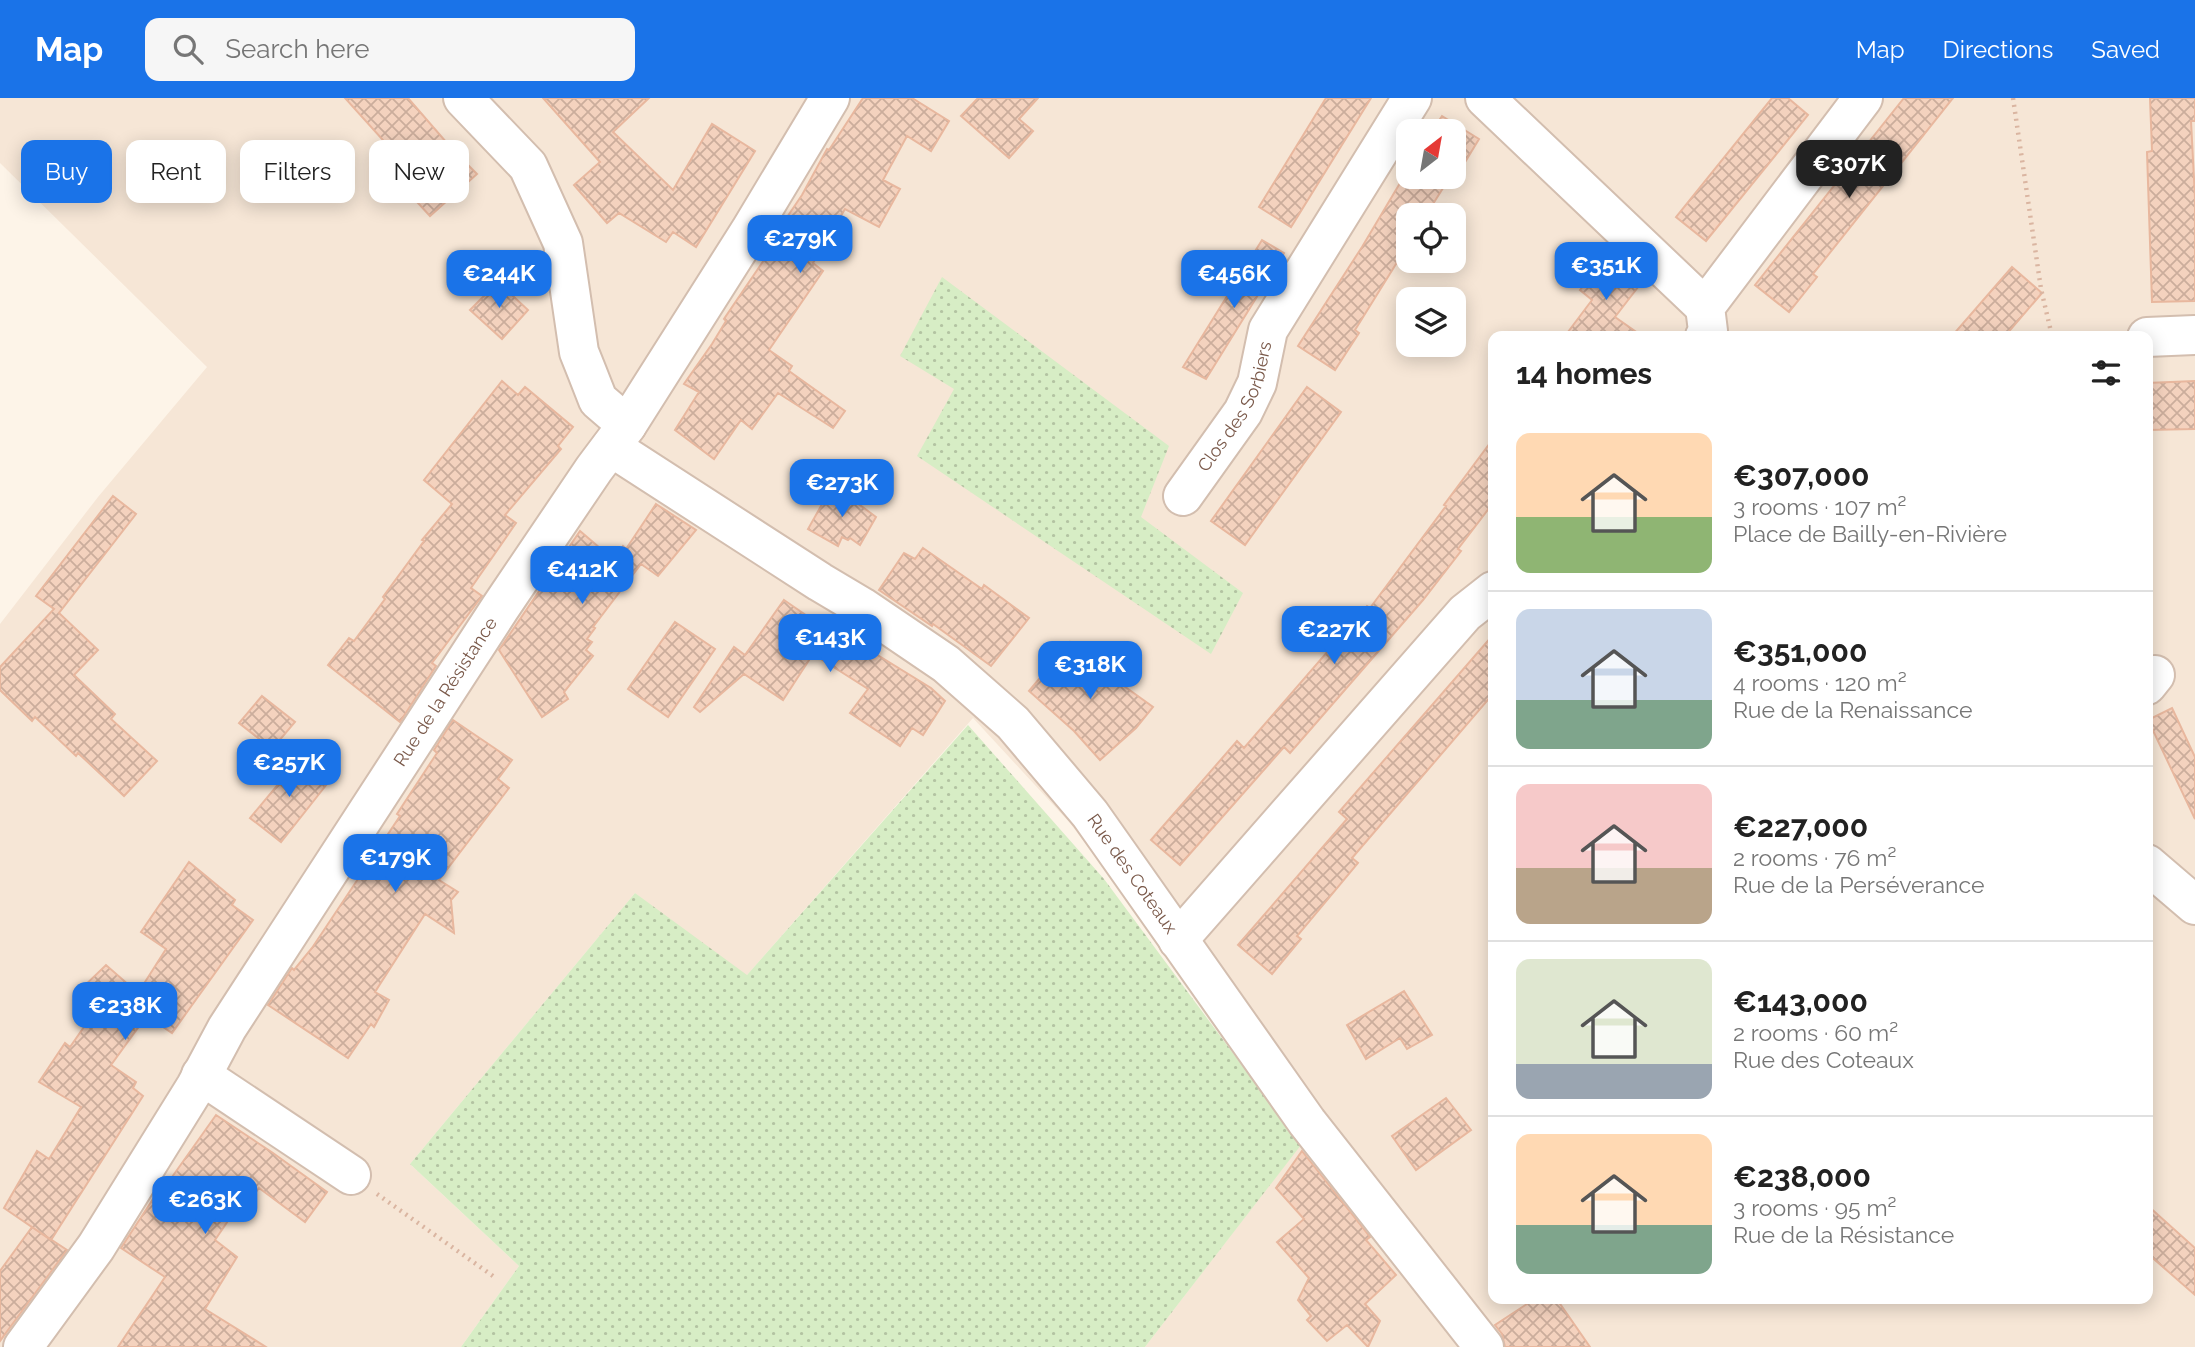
<!DOCTYPE html>
<meta charset="utf-8">
<style>
:root{--surface:#fff;--page:#f6f6f6;--text:#222;--muted:#767676;--line:#e0e0e0;--accent:#1a73e8}
body{margin:0;font-family:Raleway,sans-serif;background:var(--page);color:var(--text);height:100vh;display:flex;flex-direction:column;font-size:26px;white-space:nowrap}
*{box-sizing:border-box;margin:0}
p{font-size:23px;color:var(--muted)}
.icon{flex:none;width:38px;height:38px;fill:none;stroke:currentColor;stroke-width:2;stroke-linecap:round;stroke-linejoin:round}
.map{position:relative;flex:1;overflow:hidden}
.sheet{position:absolute;left:1488px;top:233px;width:665px;height:973px;display:flex;flex-direction:column;background:var(--surface);border-radius:14px;box-shadow:0 4px 18px #0003}
.sheet>*{flex:none}
.banner{position:absolute;left:21px;top:42px;width:665px;height:63px;display:flex;gap:14px}
.needle{width:46px;rotate:31deg}
.controls{position:absolute;left:1396px;top:21px;display:grid;gap:14px}
.controls a{display:grid;place-items:center;width:70px;height:70px;border-radius:14px;background:var(--surface);box-shadow:0 4px 18px #0003;font-size:35px}
.price{position:absolute;translate:-50% -60px;padding:0 16px;border-radius:14px;background:var(--accent);color:#fff;font-size:23px;line-height:46px;filter:drop-shadow(0 2px 4px #0008)}
.price::after{content:'';position:absolute;left:50%;top:42px;width:21px;height:16px;margin-left:-10px;background:inherit;clip-path:polygon(0 0,100% 0,50% 100%)}
.price.selected{background:#222;color:#fff}
ul{padding:0;list-style:none}
li{display:flex;align-items:center;gap:21px;height:175px;padding:0 28px}
li+li{border-top:2px solid var(--line)}
li span{display:grid;place-items:center;flex:none;width:196px;height:140px;border-radius:14px;color:#555}
li>.icon{margin-inline-start:auto}
span .icon{width:84px;height:84px;fill:#fffc;stroke-width:1}
li b{font-size:30px}
h2{display:flex;justify-content:space-between;align-items:center;height:84px;padding:0 28px;font-size:30px}
.pill{padding:0 24px;border-radius:14px;background:var(--surface);box-shadow:0 4px 18px #0003;font-size:24px;line-height:63px}
.pill.selected{background:var(--accent);color:#fff}
header{display:flex;align-items:center;gap:42px;box-sizing:border-box;height:98px;padding:0 35px;background:var(--accent);color:#fff}
header strong{font-size:33px}
nav{display:flex;gap:38px;margin-inline-start:auto;font-size:24px}
.search{width:490px;height:63px;background:var(--page);display:flex;align-items:center;gap:18px;box-sizing:border-box;padding:0 24px;border-radius:14px;color:var(--muted);font-size:26px}
.map>svg:first-child{display:block}
.residential{fill:#f6e6d6;fill-rule:evenodd}
.grass{fill:url(#grass-dots)}
.building{fill:url(#building-cross-hatch);stroke:#e8b79e;stroke-width:2}
.lines{fill:none;stroke-linecap:round;stroke-linejoin:round}
.minor-casing{stroke:#d3beaf;stroke-width:42}
.path{stroke:#dab5a1;stroke-width:4.5;stroke-dasharray:2 5;stroke-linecap:butt}
.minor{stroke:#fff;stroke-width:38}
.labels{text-anchor:middle;stroke-width:5;stroke-linejoin:round;paint-order:stroke}
.street-label{font-size:18px;fill:#7a594a;stroke:#fff8f0}
</style>
<header>
<strong>Map</strong>
<div class="search"><svg class="icon" aria-label="search" viewBox="0 0 24 24"><circle cx="10" cy="10" r="6"/><path d="M15 15l6 6"/></svg>Search here</div>
<nav><a>Map</a><a>Directions</a><a>Saved</a></nav>
</header>
<div class="map">
<svg width="2195" height="1249" viewBox="0 0 2195 1249">
<defs>
<pattern id="grass-dots" width="8" height="8" patternUnits="userSpaceOnUse" patternTransform="scale(1.75)"><rect width="8" height="8" fill="#d7edc5"/><path d="M2 2h.1M6 6h.1" fill="none" stroke="#b3c3a2" stroke-width="1.8" stroke-linecap="round"/></pattern>
<pattern id="building-cross-hatch" width="8" height="8" patternUnits="userSpaceOnUse" patternTransform="scale(1.75)"><rect width="8" height="8" fill="#f4d2be"/><path d="M0 0l8 8M0 8l8-8" fill="none" stroke="#cbad9c"/></pattern>
</defs>
<rect width="100%" height="100%" fill="#fdf4e8"/>
<path class="residential" d="M0,0H2195V1249H1145L1305,1041L1070,725L973,620L741,884L635,795L410,1066L519,1168L461,1249H0V526L98,399L207,269L0,65ZM1409,33H1454V79H1409ZM1409,117H1454V163H1409ZM1409,201H1454V247H1409ZM1493,238H2147V1200H1493Z"/>
<path class="grass" d="M942,179L1169,348L1141,419L1243,495L1211,556L917,358L954,291L900,258Z
M968,627L1104,781L1301,1047L1145,1249H461L519,1168L410,1066L635,795L747,877Z"/>
<path class="building" d="M345,0H408L453,52L477,76L430,118L407,93L419,82Z
M543,0H649L613,34L673,92L712,26L755,53L696,149L673,134L666,144L619,115L607,125L574,87L600,64Z
M863,0H912L949,23L931,53L907,38L883,82L900,91L879,129L845,111L813,165L823,173L769,252L792,268L789,273L845,313L833,330L778,295L752,331L741,322L714,361L675,332L699,294L684,286L712,246L726,223L724,221L766,159L762,156L802,97L827,51L829,52Z
M978,0H1038L1019,21L1033,33L1009,60L961,18Z
M1326,0H1371L1291,129L1259,109Z
M1772,0H1788L1808,17L1706,143L1676,119Z
M1904,0H1953L1813,176L1817,179L1789,214L1755,187Z
M2150,0H2195V23H2191L2195,100V203L2152,204L2147,54L2152,53Z
M1442,18L1479,41L1456,79H1454V33H1432Z
M1409,70V79H1450L1426,117H1409V145L1355,232L1359,235L1335,272L1298,248L1362,149Z
M1262,142L1284,155L1206,281L1183,269Z
M1608,157L1642,184L1615,219L1642,238H1565L1592,202L1580,192Z
M2012,169L2042,195L2005,238H1952Z
M498,184L528,212L502,241L470,212Z
M502,283L518,297L525,289L573,329L558,348L561,351L505,417L516,425L471,490L482,498L432,565L436,568L400,624L328,567L349,540L354,543L385,501L383,499L424,443L422,442L452,406L424,382Z
M2195,283V331L2147,332V285Z
M1307,289L1341,314L1245,447L1211,423Z
M1493,341V405L1458,451L1461,453L1423,502L1290,655L1284,649L1180,767L1151,742L1237,643L1244,650L1367,508L1370,510L1446,408L1444,407Z
M833,387L876,419L860,447L850,440L848,442L842,439L838,448L808,431Z
M113,398L136,416L59,515L98,552L74,577L115,616L111,621L157,663L124,698L78,655L76,658L35,619L32,623L0,592V569L54,511L36,498Z
M656,406L696,432L658,478L641,466L593,529L595,530L587,541L592,544L586,552L593,558L564,594L568,601L542,619L499,552L580,433L614,462L623,448L626,451Z
M923,450L982,491L984,487L1029,520L991,568L933,526L932,528L879,492L904,455L915,461Z
M784,502L845,544L848,539L931,590L945,603L923,637L912,630L900,648L850,615L868,591L813,556L783,602L744,576L700,614L694,609L734,549L745,557Z
M675,524L715,551L668,619L628,591Z
M1493,537V596L1352,760L1358,765L1297,838L1301,841L1272,876L1238,847L1347,721L1339,714Z
M1070,544L1115,585L1117,583L1153,609L1136,630L1100,662L1074,633L1029,593Z
M262,598L295,624L272,651L239,625Z
M2172,610L2195,659V721L2148,622Z
M453,622L512,662L498,681L509,690L439,782L458,794L451,802L454,835L425,816L375,894L389,902L374,929L371,926L348,960L268,907L292,870L294,872L312,850L400,718L397,716L437,655L434,652Z
M292,657L327,686L281,744L250,720L281,683L275,679Z
M189,764L235,802L232,807L253,822L172,935L150,920L147,926L143,923L111,967L136,984L133,990L143,998L51,1142L4,1110L37,1053L49,1061L81,1009L39,984L65,945L70,949L100,906L79,893L106,867L138,895L166,851L141,834Z
M1404,893L1432,937L1407,951L1400,940L1366,961L1347,927Z
M1446,1000L1471,1032L1416,1072L1392,1038Z
M216,1017L273,1055L327,1094L305,1124L259,1090L254,1096L249,1092L215,1142L237,1159L205,1211L266,1249H118L165,1179L121,1150L153,1101L155,1103Z
M1302,1053L1370,1139L1366,1142L1396,1177L1365,1206L1380,1223L1368,1249L1347,1227L1327,1243L1307,1222L1311,1218L1298,1202L1309,1180L1277,1144L1304,1121L1276,1090Z
M2147,1107L2195,1150V1197L2147,1155Z
M32,1129L67,1152L0,1243V1173Z
M1536,1200H1556L1590,1249H1505L1502,1236L1495,1227Z"/>
<g class="lines">
<defs>
<g id="minor">
<path d="M463,0L528,68L563,145L579,254L587,274L598,302L627,327"/>
<path d="M1485,0L1705,209"/>
<path d="M1705,238L1708,233L1705,209L1863,0"/>
<path d="M2147,239L2195,237"/>
<path id="s1" d="M611,349L820,484L862,509L946,566L1013,625L1090,716L1307,1024L1484,1249"/>
<path id="s2" d="M1183,398L1243,314L1257,285L1268,232L1412,0"/>
<path d="M2147,587L2155,577"/>
<path d="M2147,766L2195,807"/>
<path d="M1178,842L1465,515L1493,493"/>
<path d="M201,977L351,1077"/>
<path id="s3" d="M23,1249L96,1149L196,988L227,930L500,510L594,371L627,327L750,133L830,0"/>
</g>
</defs>
<use href="#minor" class="minor-casing"/>
<path class="path" d="M2013,0L2041,191L2052,238
M377,1096L493,1178"/>
<use href="#minor" class="minor"/>
</g>
<g class="labels">
<g class="street-label">
<text dy="6" stroke="none"><textPath href="#s2" startOffset="105">Clos des Sorbiers</textPath></text>
<text dy="6" stroke="none"><textPath href="#s3" startOffset="780">Rue de la Résistance</textPath></text>
<text dy="6" stroke="none"><textPath href="#s1" startOffset="681">Rue des Coteaux</textPath></text>
</g>
</g>
</svg>
<div class="controls">
<a><svg class="needle" viewBox="-14 -14 28 28"><path d="M0-13l5 13h-10z" fill="#e53935"/><path d="M0 13l5-13h-10z" fill="#767676"/></svg></a>
<a><svg class="icon" aria-label="locate" viewBox="0 0 24 24"><circle cx="12" cy="12" r="6"/><path d="M12 2v4M12 18v4M2 12h4M18 12h4"/></svg></a>
<a><svg class="icon" aria-label="layers" viewBox="0 0 24 24"><path d="M12 4l9 5-9 5-9-5zM3 14l9 5 9-5"/></svg></a>
</div>
<b class="price selected" style="left:1849px;top:102px">€307K</b>
<b class="price" style="left:800px;top:177px">€279K</b>
<b class="price" style="left:1606px;top:204px">€351K</b>
<b class="price" style="left:499px;top:212px">€244K</b>
<b class="price" style="left:1234px;top:212px">€456K</b>
<b class="price" style="left:842px;top:421px">€273K</b>
<b class="price" style="left:582px;top:508px">€412K</b>
<b class="price" style="left:1334px;top:568px">€227K</b>
<b class="price" style="left:830px;top:576px">€143K</b>
<b class="price" style="left:1090px;top:603px">€318K</b>
<b class="price" style="left:289px;top:701px">€257K</b>
<b class="price" style="left:395px;top:796px">€179K</b>
<b class="price" style="left:125px;top:944px">€238K</b>
<b class="price" style="left:205px;top:1138px">€263K</b>
<div class="banner">
<a class="pill selected">Buy</a>
<a class="pill">Rent</a>
<a class="pill">Filters</a>
<a class="pill">New</a>
</div>
<section class="sheet">
<h2>14 homes<svg class="icon" aria-label="filters" viewBox="0 0 24 24"><path d="M4 7h16M4 17h16"/><circle cx="9" cy="7" r="2"/><circle cx="15" cy="17" r="2"/></svg></h2>
<ul>
<li><span style="background:linear-gradient(#ffd9b3 60%,#8fb573 0)"><svg class="icon" aria-label="home" viewBox="0 0 24 24"><path d="M3 11l9-7 9 7M6 9v11h12V9"/></svg></span><div><b>€307,000</b><p>3 rooms · 107 m²</p><p>Place de Bailly-en-Rivière</p></div></li>
<li><span style="background:linear-gradient(#c9d6e8 65%,#7fa58c 0)"><svg class="icon" aria-label="home" viewBox="0 0 24 24"><path d="M3 11l9-7 9 7M6 9v11h12V9"/></svg></span><div><b>€351,000</b><p>4 rooms · 120 m²</p><p>Rue de la Renaissance</p></div></li>
<li><span style="background:linear-gradient(#f6c9c9 60%,#b9a48a 0)"><svg class="icon" aria-label="home" viewBox="0 0 24 24"><path d="M3 11l9-7 9 7M6 9v11h12V9"/></svg></span><div><b>€227,000</b><p>2 rooms · 76 m²</p><p>Rue de la Perséverance</p></div></li>
<li><span style="background:linear-gradient(#dfe7d0 75%,#9aa5b1 0)"><svg class="icon" aria-label="home" viewBox="0 0 24 24"><path d="M3 11l9-7 9 7M6 9v11h12V9"/></svg></span><div><b>€143,000</b><p>2 rooms · 60 m²</p><p>Rue des Coteaux</p></div></li>
<li><span style="background:linear-gradient(#ffd9b3 65%,#7fa58c 0)"><svg class="icon" aria-label="home" viewBox="0 0 24 24"><path d="M3 11l9-7 9 7M6 9v11h12V9"/></svg></span><div><b>€238,000</b><p>3 rooms · 95 m²</p><p>Rue de la Résistance</p></div></li>
</ul>
</section>
</div>
